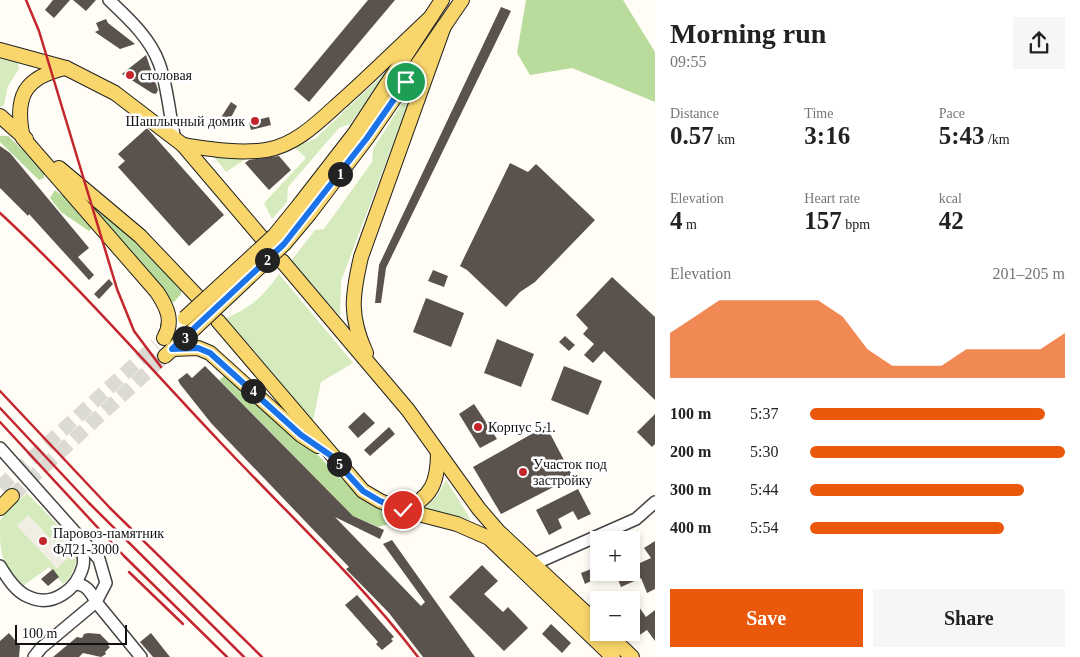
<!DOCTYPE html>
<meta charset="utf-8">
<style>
:root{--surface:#fff;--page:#f6f6f6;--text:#222;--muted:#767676;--accent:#ea580c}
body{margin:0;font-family:Georgia,serif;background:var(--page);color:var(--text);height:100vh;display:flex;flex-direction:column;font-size:19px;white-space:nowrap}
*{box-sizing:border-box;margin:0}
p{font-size:16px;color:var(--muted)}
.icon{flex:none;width:28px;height:28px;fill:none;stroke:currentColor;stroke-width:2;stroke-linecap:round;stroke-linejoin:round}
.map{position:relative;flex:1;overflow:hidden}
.drawer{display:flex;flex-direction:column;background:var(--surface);width:425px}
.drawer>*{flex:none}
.buttons{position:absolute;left:590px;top:531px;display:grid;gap:10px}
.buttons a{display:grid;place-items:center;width:50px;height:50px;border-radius:0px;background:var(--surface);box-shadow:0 2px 8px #0003;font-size:25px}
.scale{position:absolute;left:15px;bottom:12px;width:112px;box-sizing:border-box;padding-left:5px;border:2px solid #111;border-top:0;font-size:14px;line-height:18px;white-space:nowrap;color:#111;-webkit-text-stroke:4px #fff;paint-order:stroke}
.pin{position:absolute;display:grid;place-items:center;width:42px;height:42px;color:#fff;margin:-21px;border:2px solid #fff;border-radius:50%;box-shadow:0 1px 5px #0007}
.km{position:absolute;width:25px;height:25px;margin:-12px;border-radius:50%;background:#222;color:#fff;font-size:14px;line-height:25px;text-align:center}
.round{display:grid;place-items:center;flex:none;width:52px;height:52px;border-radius:0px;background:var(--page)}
.headline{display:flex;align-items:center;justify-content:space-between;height:85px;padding:0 15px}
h1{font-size:28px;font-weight:700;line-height:38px}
.figures{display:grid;grid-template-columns:repeat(3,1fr);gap:8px;height:85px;padding:5px 15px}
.figures div{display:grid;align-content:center}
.figures b{font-size:25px;font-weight:700}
.figures small{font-size:14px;font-weight:400}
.figures p{font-size:14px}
.chart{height:140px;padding:10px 15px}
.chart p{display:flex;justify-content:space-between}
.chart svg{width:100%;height:90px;margin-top:5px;fill:var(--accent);opacity:.7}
.cta{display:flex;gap:10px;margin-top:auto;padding:10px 15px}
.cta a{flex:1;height:58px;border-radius:0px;background:var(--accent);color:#fff;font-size:20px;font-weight:700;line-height:58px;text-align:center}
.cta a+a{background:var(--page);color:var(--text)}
ul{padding:0 15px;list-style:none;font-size:16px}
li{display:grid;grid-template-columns:80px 60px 1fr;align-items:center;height:38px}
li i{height:12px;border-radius:6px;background:var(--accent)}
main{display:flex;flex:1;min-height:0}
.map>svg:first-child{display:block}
.green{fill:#d5ebbd;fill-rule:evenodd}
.forest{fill:#b9dc9c}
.plaza{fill:#f1ede2}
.building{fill:#5a524d}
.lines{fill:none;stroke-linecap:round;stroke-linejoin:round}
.major-tunnel{stroke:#dbdad3;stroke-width:14;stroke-dasharray:14 7;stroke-linecap:butt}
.minor-casing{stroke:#444;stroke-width:14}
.major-casing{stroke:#222;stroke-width:16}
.minor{stroke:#fff;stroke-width:11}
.major{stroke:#f9d66b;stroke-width:14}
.rail{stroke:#c4262e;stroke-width:2.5}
.major-bridge-casing{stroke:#222;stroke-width:16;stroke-linecap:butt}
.major-bridge{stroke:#f9d66b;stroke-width:14}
.route-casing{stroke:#fff;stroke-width:10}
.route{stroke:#1a73e8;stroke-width:6}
.poi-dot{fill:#c4262e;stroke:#fff;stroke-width:2}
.labels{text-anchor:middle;stroke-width:5;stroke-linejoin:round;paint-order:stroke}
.poi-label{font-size:14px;fill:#111;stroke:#fff;text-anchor:start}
</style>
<main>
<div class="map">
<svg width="655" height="657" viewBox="0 0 655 657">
<rect width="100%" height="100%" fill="#fffdf5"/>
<!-- green -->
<g class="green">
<path d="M0 56 18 62 19 69 8 86 4 105 0 107Z"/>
<path d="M392 66 350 124 339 128 288 187 287 202 272 219 264 203 306 158 294 147 315 139Z"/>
<path d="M417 80 341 281 340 316 291 261 315 230 324 229 372 162 373 149Z"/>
<path d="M211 153 250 156 226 172Z"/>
<path d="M279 274 353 363 321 382 313 421 225 319C252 306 261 299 279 274Z"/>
<path d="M446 480 471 520 425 508 437 496Z"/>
<path d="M27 493C36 503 70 536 74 545 80 560 74 574 63 584L49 567 23 586C6 571 0 557 0 534 0 531 0 525 0 522 3 511 19 501 27 493ZM29 516 68 558 57 568 17 526Z"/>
</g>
<!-- forest -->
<g class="forest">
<path d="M526 0H623L655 52V102L572 68 530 75 517 53Z"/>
<path d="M0 136H8L44 170V178L39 180 0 142Z"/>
<path d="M55 190C70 201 83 212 92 228L89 231 61 212 50 198Z"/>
<path d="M99 209 135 239 181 288V294L174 302 169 301 98 214Z"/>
<path d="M222 372 313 450 360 498 384 510 404 517 407 521 406 525 392 523 378 527 353 516 219 380 224 376Z"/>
</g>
<!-- plaza -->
<path class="plaza" d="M28 515 68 558 57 568 17 526Z"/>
<!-- building -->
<g class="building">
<path d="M53 0H70L54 18 45 10Z"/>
<path d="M73 0H96L86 11Z"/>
<path d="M368 0H395L309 102 294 89Z"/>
<path d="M501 7 511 11 386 268 381 303H375L379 265Z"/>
<path d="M106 19 108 23 135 44 120 49 95 32 99 30 96 23Z"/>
<path d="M146 55 158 90 156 94 152 93 122 74Z"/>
<path d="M231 102 237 106 226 127 218 122Z"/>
<path d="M269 117 271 125 251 130 249 122Z"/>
<path d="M147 128 224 215 189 246 118 167 125 161 118 154Z"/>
<path d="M0 146 10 153 89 248 78 257 94 275 89 280 29 214 28 216 0 188Z"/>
<path d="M279 156 291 170 269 190 245 163 249 160Z"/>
<path d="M510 163 528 172 536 164 595 220 535 282 520 292 506 307 467 270 460 266Z"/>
<path d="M433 270 448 276 444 287 428 281Z"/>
<path d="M612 277 655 317V400L604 351 593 363 584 355 594 344 583 334 588 328 576 315Z"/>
<path d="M109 279 113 284 99 299 94 294Z"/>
<path d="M426 298 464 313 451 347 413 332Z"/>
<path d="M565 336 575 345 569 351 559 342Z"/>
<path d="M497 339 534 354 521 387 484 373Z"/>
<path d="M205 366 353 516 384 530 380 539 335 517 421 606 425 602 383 544 392 540 475 657H423L389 613 346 569 349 567 211 423 180 384 178 380 187 373 192 378Z"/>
<path d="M564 366 602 381 588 415 551 400Z"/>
<path d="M474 404 497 439 480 448 459 414Z"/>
<path d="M364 412 375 423 358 438 348 427Z"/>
<path d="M655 414V444L652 447 637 432Z"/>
<path d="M546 426 573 477 501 514 473 467Z"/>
<path d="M389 427 395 434 370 456 364 450Z"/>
<path d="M578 489 591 514 578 520 573 511 558 519 562 528 549 535 536 510Z"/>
<path d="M655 541V589L647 593 641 578 621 587 615 572H631V567L651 558 644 548Z"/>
<path d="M482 565 498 581 484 594 503 612 508 607 528 628 504 651 449 597Z"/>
<path d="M53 569 59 577 48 586 41 579Z"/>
<path d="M591 569 595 579 585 584 581 573Z"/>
<path d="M357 595 394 637 391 639 393 641 382 650 376 644 378 642 345 605Z"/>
<path d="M639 607 646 617 655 610V641L647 630 638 636 631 626V612Z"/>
<path d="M551 624 571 643 562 653 542 634Z"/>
<path d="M9 633 20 646 19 657H0V641Z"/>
<path d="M88 633 100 634 109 643 108 645 110 647 105 652 106 654 101 657 83 653 79 657H53L77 637 82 638 84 634Z"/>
<path d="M151 633 170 657H153L140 642Z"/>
</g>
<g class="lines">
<!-- major-tunnel -->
<g class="major-tunnel">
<path d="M0 487 156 345"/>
<path d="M12 496 165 356"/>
</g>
<!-- minor casing -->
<g class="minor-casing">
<g id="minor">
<path d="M109 0C128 18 150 38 159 63 168 87 169 114 175 139"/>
<path d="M0 448 99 559 106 583 96 602 41 648 34 657"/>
<path d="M534 564 636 519 655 502"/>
<path d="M0 566C7 578 16 592 29 597 53 608 77 589 83 566 85 557 82 548 80 539"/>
<path d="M75 584C86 584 91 592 96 602L141 657"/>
</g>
</g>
<!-- major casing -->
<g class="major-casing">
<g id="major">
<path d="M0 50 66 68 115 93 183 145 262 238"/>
<path d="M66 68C24 77 14 97 23 138L157 292C167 307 174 321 164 338"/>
<path d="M0 116 26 139"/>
<path d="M183 145C210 149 238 154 266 150 298 145 322 118 345 98 374 72 402 44 431 17"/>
<path d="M59 168 140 236 197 296"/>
<path d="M300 204 355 133 442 0"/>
<path d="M310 213 367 138 462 0"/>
<path d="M282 261 408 410 479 509 498 531 599 625"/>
<path d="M218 321 363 491 380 501 403 510 457 524 489 538 613 657"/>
<path d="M173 349 198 348 210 353 301 435 318 446"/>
<path d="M366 353C349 316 352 296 361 257L444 26"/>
<path d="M165 356 194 329"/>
<path d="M0 508 12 496"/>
<path d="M403 510C432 498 438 482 438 452"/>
<path d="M606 632 632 657"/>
</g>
</g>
<!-- minor -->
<use href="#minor" class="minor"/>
<!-- major -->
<use href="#major" class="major"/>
<!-- rail -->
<g class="rail">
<path d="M26 0 39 31 117 289 134 331 161 367"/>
<path d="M0 213C78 285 147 365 220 442 287 513 359 580 418 657"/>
<path d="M0 391 110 508 262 657"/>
<path d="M0 408 89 503 244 657"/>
<path d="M0 422 124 556 227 657"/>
<path d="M129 572 183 624"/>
</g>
<!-- major-bridge casing -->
<g class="major-bridge-casing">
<g id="major-bridge">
<path d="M185 318 274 236 300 204"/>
<path d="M194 329 284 244 310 213"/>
</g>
</g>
<!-- major-bridge -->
<use href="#major-bridge" class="major-bridge"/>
</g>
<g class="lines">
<!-- route casing -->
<g class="route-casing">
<path id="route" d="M403 510 380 501 363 491 330 455 301 435 210 353 198 348 172 349 284 244 367 138 406 82"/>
</g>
<!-- route -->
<use href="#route" class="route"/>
</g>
<!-- markers -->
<g class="poi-dot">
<circle cx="130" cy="75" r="5"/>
<circle cx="255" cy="121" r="5"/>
<circle cx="478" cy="427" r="5"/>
<circle cx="523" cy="472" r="5"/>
<circle cx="43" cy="541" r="5"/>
</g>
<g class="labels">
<!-- poi labels -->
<g class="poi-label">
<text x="140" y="80">столовая</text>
<text x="245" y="126" text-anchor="end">Шашлычный домик</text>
<text x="488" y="432">Корпус 5.1.</text>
<text x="533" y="469">Участок под<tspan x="533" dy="16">застройку</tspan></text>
<text x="53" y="538">Паровоз-памятник<tspan x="53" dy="16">ФД21-3000</tspan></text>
</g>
</g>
</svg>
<div class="buttons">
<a>+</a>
<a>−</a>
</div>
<div class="scale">100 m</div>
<div class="pin" style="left:406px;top:82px;background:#1e9e55"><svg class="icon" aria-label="arrive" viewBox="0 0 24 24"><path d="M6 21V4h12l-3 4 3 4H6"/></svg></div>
<div class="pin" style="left:403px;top:510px;background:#d93025"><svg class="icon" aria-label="check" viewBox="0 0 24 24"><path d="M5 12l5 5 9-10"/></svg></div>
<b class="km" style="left:340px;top:174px">1</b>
<b class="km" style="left:267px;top:260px">2</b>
<b class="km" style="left:185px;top:338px">3</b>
<b class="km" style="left:253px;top:391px">4</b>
<b class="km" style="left:339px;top:464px">5</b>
</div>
<section class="drawer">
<div class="headline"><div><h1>Morning run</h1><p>09:55</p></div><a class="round"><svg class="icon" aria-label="share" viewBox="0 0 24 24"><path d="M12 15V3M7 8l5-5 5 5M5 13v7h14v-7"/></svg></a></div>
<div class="figures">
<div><p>Distance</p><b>0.57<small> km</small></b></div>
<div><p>Time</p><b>3:16</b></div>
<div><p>Pace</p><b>5:43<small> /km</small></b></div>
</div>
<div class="figures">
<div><p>Elevation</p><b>4<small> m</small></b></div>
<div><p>Heart rate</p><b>157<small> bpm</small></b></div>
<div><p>kcal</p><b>42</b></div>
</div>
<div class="chart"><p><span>Elevation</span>201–205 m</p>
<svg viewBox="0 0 160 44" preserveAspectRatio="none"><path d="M0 44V22L10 14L20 6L30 6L40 6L50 6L60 6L70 14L80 30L90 38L100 38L110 38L120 30L130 30L140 30L150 30L160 22V44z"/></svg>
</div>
<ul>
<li><b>100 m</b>5:37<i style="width:92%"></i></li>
<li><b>200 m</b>5:30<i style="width:100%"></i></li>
<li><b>300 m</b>5:44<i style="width:84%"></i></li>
<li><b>400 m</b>5:54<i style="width:76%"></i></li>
</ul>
<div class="cta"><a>Save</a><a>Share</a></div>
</section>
</main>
